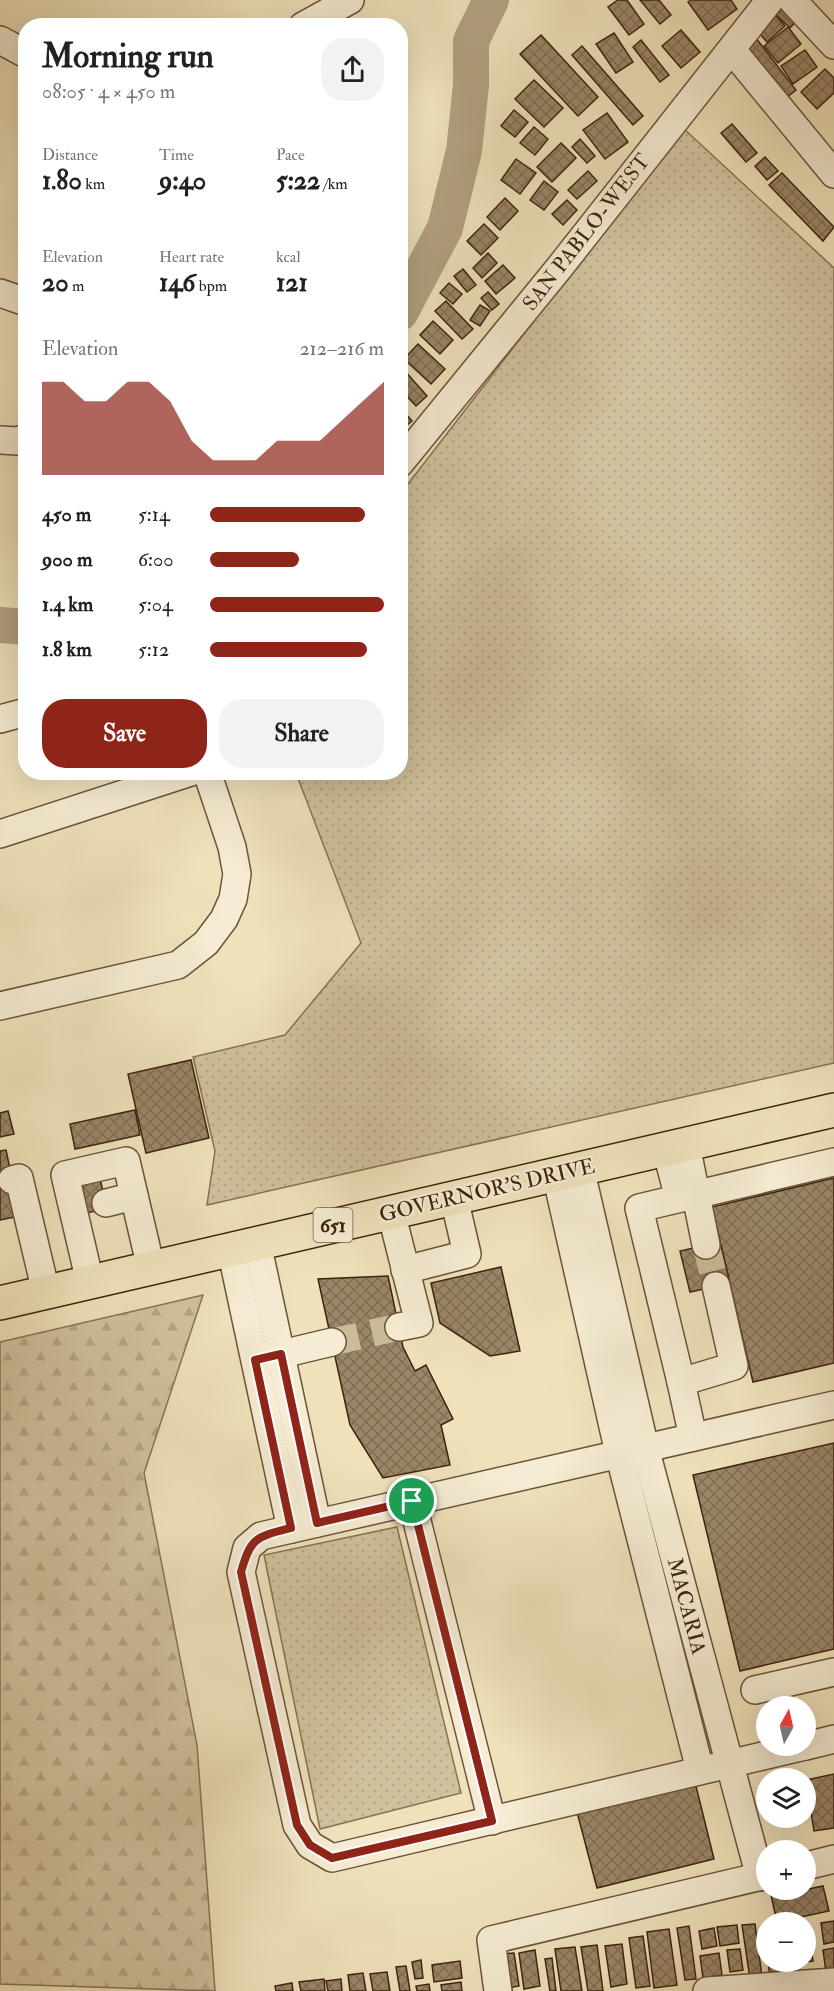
<!DOCTYPE html>
<meta charset="utf-8">
<style>
:root{--surface:#fff;--page:#f2f2f2;--text:#222;--muted:#767676;--accent:#8f2418}
body{margin:0;font-family:"IM FELL Double Pica",serif;background:var(--page);color:var(--text);height:100vh;display:flex;flex-direction:column;font-size:22px;white-space:nowrap}
*{box-sizing:border-box;margin:0}
p{font-size:20px;color:var(--muted)}
.icon{flex:none;width:33px;height:33px;fill:none;stroke:currentColor;stroke-width:2;stroke-linecap:round;stroke-linejoin:round}
.map{position:relative;flex:1;overflow:hidden}
.drawer{position:absolute;left:18px;top:18px;width:390px;height:762px;display:flex;flex-direction:column;background:var(--surface);border-radius:24px;box-shadow:0 6px 24px #0002}
.drawer>*{flex:none}
.needle{width:39px;rotate:8deg}
.buttons{position:absolute;left:756px;top:1696px;display:grid;gap:12px}
.buttons a{display:grid;place-items:center;width:60px;height:60px;border-radius:50%;background:var(--surface);box-shadow:0 6px 24px #0002;font-size:30px}
.pin{position:absolute;display:grid;place-items:center;width:51px;height:51px;color:#fff;margin:-26px;border:3px solid #fff;border-radius:50%;box-shadow:0 2px 6px #0007}
.round{display:grid;place-items:center;flex:none;width:63px;height:63px;border-radius:24px;background:var(--page)}
.head{display:flex;align-items:center;justify-content:space-between;height:102px;padding:0 24px}
h1{font-size:33px;font-weight:700;line-height:45px}
.figures{display:grid;grid-template-columns:repeat(3,1fr);gap:9px;height:102px;padding:6px 24px}
.figures div{display:grid;align-content:center}
.figures b{font-size:26px;font-weight:700}
.figures small{font-size:16px;font-weight:400}
.figures p{font-size:16px}
.chart{height:168px;padding:12px 24px}
.chart p{display:flex;justify-content:space-between}
.chart svg{width:100%;height:108px;margin-top:6px;fill:var(--accent);opacity:.7}
.action{display:flex;gap:12px;margin-top:auto;padding:12px 24px}
.action a{flex:1;height:69px;border-radius:24px;background:var(--accent);color:#fff;font-size:24px;font-weight:700;line-height:69px;text-align:center}
.action a+a{background:var(--page);color:var(--text)}
ul{padding:0 24px;list-style:none;font-size:20px}
li{display:grid;grid-template-columns:96px 72px 1fr;align-items:center;height:45px}
li i{height:15px;border-radius:8px;background:var(--accent)}
.map>svg:first-child{display:block}
.grass{fill:url(#grass-dots);stroke:#877256;stroke-width:1.5}
.forest{fill:url(#forest-firs);stroke:#877256;stroke-width:1.5}
.lines{fill:none;stroke-linecap:round;stroke-linejoin:round}
.river{stroke:#b2a181;stroke-width:36}
.building{fill:url(#building-cross-hatch);stroke:#3d230f;stroke-width:1.5}
.minor-tunnel{stroke:#cbbc99;stroke-width:27;stroke-dasharray:27 14;stroke-linecap:butt}
.minor-casing{stroke:#6a533a;stroke-width:30}
.highway-casing{stroke:#3d230f;stroke-width:36}
.minor{stroke:#f5ecd3;stroke-width:27}
.highway{stroke:#efe2bb;stroke-width:33}
.route-casing{stroke:#fff;stroke-width:12}
.route{stroke:#8f2418;stroke-width:8}
.labels{text-anchor:middle;stroke-width:5;stroke-linejoin:round;paint-order:stroke}
.shield{fill:#f5ecd3;stroke:#745f4a;stroke-width:1.5}
.shield-label{font-size:20px;font-weight:bold;fill:#3d230f}
.street-label{font-size:21px;fill:#3d230f;stroke:#f5ecd3}
</style>
<div class="map">
<svg width="834" height="1991" viewBox="0 0 834 1991">
<defs>
<pattern id="grass-dots" width="8" height="8" patternUnits="userSpaceOnUse" patternTransform="scale(1.5)"><rect width="8" height="8" fill="#d1c29e"/><path d="M2 2h.1M6 6h.1" fill="none" stroke="#b4a687" stroke-width="1.8" stroke-linecap="round"/></pattern>
<pattern id="forest-firs" width="22" height="20" patternUnits="userSpaceOnUse" patternTransform="scale(1.5)"><rect width="22" height="20" fill="#d1c29e"/><path d="M5 1l3.5 6h-7zM16 11l3.5 6h-7z" fill="#b4a687"/></pattern>
<pattern id="building-cross-hatch" width="8" height="8" patternUnits="userSpaceOnUse" patternTransform="scale(1.5)"><rect width="8" height="8" fill="#9a8668"/><path d="M0 0l8 8M0 8l8-8" fill="none" stroke="#7f6d54"/></pattern>
</defs>
<rect width="100%" height="100%" fill="#efe2bb"/>
<filter id="stains"><feTurbulence type="fractalNoise" baseFrequency=".00333" numOctaves="4"/><feColorMatrix values="0 0 0 0 .2 0 0 0 0 .09 0 0 0 0 .02 0 0 0 .5 -.17"/></filter>
<radialGradient id="worn" r=".72"><stop offset=".6" stop-color="#630" stop-opacity="0"/><stop offset="1" stop-color="#630" stop-opacity=".3"/></radialGradient>
<!-- grass -->
<g class="grass">
<path d="M683 128 834 268V1063L207 1205 215 1151 193 1057 285 1035 361 943 296 773 400 772 401 493Z"/>
<path d="M397 1527 461 1793 320 1829 264 1555Z"/>
</g>
<!-- forest -->
<path class="forest" d="M203 1295 144 1473 197 1745 215 1991 0 1984V1342Z"/>
<g class="lines">
<!-- river -->
<g class="river">
<path d="M400 313 445 228 464 151 471 85V41L491 0"/>
<path d="M0 625 26 627"/>
</g>
</g>
<!-- building -->
<g class="building">
<path d="M618 0H627L644 24 629 35 608 7Z"/>
<path d="M640 0H659L671 15 660 24Z"/>
<path d="M691 0H731L737 9 708 30 688 2Z"/>
<path d="M780 0 803 14 790 28 771 10Z"/>
<path d="M771 10 785 26 767 42 753 26Z"/>
<path d="M788 27 801 44 778 63 764 46Z"/>
<path d="M681 30 700 52 681 68 662 46Z"/>
<path d="M614 33 633 62 616 73 596 44Z"/>
<path d="M752 33 796 90 782 101 738 44Z"/>
<path d="M541 35 598 97 578 116 520 54Z"/>
<path d="M641 40 669 75 660 82 633 47Z"/>
<path d="M582 46 643 116 633 125 572 55Z"/>
<path d="M805 50 817 67 793 84 781 66Z"/>
<path d="M825 69 834 78V93L817 109 801 92Z"/>
<path d="M534 80 563 108 544 127 515 99Z"/>
<path d="M514 110 528 122 515 137 501 126Z"/>
<path d="M607 113 628 142 605 159 583 130Z"/>
<path d="M732 124 757 153 746 162 721 133Z"/>
<path d="M534 127 548 139 535 155 520 143Z"/>
<path d="M580 139 595 156 587 163 572 147Z"/>
<path d="M561 143 576 158 552 182 537 167Z"/>
<path d="M765 157 778 171 767 180 755 166Z"/>
<path d="M516 159 536 173 520 194 501 180Z"/>
<path d="M588 171 597 181 577 199 568 190Z"/>
<path d="M782 173 834 227 823 241 769 185Z"/>
<path d="M544 181 558 192 544 210 530 200Z"/>
<path d="M505 198 518 211 500 230 487 217Z"/>
<path d="M567 200 577 210 563 225 552 214Z"/>
<path d="M484 224 498 238 481 255 467 241Z"/>
<path d="M488 253 497 263 482 278 473 268Z"/>
<path d="M503 265 515 278 496 294 485 281Z"/>
<path d="M463 269 476 285 467 292 454 276Z"/>
<path d="M449 283 462 294 453 304 440 293Z"/>
<path d="M488 292 499 304 492 310 481 298Z"/>
<path d="M446 301 473 329 462 339 435 311Z"/>
<path d="M480 305 490 311 480 326 470 320Z"/>
<path d="M433 321 453 340 440 354 420 335Z"/>
<path d="M418 344 445 369 431 384 404 359Z"/>
<path d="M404 370 427 396 416 406 400 389V373Z"/>
<path d="M400 407 412 421 400 431Z"/>
<path d="M191 1060 209 1138 146 1153 128 1074Z"/>
<path d="M135 1110 140 1135 75 1149 70 1124Z"/>
<path d="M8 1111 14 1134 0 1137V1113Z"/>
<path d="M6 1150 20 1216 0 1220V1151Z"/>
<path d="M98 1170 107 1209 86 1213 77 1174Z"/>
<path d="M834 1178V1363L753 1382 712 1207Z"/>
<path d="M720 1242 730 1283 690 1292 680 1251Z"/>
<path d="M501 1267 520 1351 490 1356 440 1323 431 1283Z"/>
<path d="M388 1276 403 1347 415 1371 426 1365 453 1419 441 1425 450 1465 383 1478 350 1425 318 1279Z"/>
<path d="M834 1443V1649L740 1671 693 1475Z"/>
<path d="M834 1774V1828L814 1831 806 1780Z"/>
<path d="M695 1782 714 1859 597 1888 577 1812Z"/>
<path d="M823 1886 829 1911 777 1922 771 1895 781 1893 780 1890 799 1891Z"/>
<path d="M834 1921V1942L824 1944 821 1923Z"/>
<path d="M805 1923H808L813 1961 806 1962Z"/>
<path d="M755 1924 762 1977 750 1979 742 1925Z"/>
<path d="M737 1925 739 1943 720 1946 717 1927Z"/>
<path d="M689 1926 696 1979 685 1980 677 1928Z"/>
<path d="M714 1928 717 1946 702 1949 699 1931Z"/>
<path d="M669 1929 677 1985 654 1988 647 1932Z"/>
<path d="M643 1936 650 1986 636 1988 629 1938Z"/>
<path d="M622 1944 627 1984 611 1987 605 1946Z"/>
<path d="M597 1945 603 1991H588L581 1947Z"/>
<path d="M575 1947 582 1991H561L555 1949Z"/>
<path d="M834 1948V1971L826 1972 823 1950Z"/>
<path d="M740 1949 743 1970 730 1972 727 1950Z"/>
<path d="M535 1950 540 1986 524 1989 519 1953Z"/>
<path d="M514 1953 519 1986 508 1988 503 1954Z"/>
<path d="M719 1953 722 1975 703 1978 700 1956Z"/>
<path d="M552 1958 556 1991H550L545 1959Z"/>
<path d="M421 1960 423 1978 415 1979 412 1962Z"/>
<path d="M460 1961 462 1978 434 1982 432 1965Z"/>
<path d="M768 1962H794L796 1974 770 1977Z"/>
<path d="M406 1966 410 1991H400L396 1967Z"/>
<path d="M387 1972 390 1991H373L370 1974Z"/>
<path d="M363 1973 366 1991H350L348 1975Z"/>
<path d="M324 1979 325 1991H301L299 1982Z"/>
<path d="M341 1979 342 1991H328L326 1981Z"/>
<path d="M461 1982 462 1991H442L441 1985Z"/>
<path d="M292 1983 293 1991H276L275 1986Z"/>
<path d="M429 1984 430 1991H417L416 1986Z"/>
</g>
<g class="lines">
<!-- minor-tunnel -->
<g class="minor-tunnel">
<path d="M706 1245 716 1286"/>
<path d="M332 1342 399 1327"/>
</g>
<!-- minor casing -->
<g class="minor-casing">
<g id="minor">
<path d="M792 0 834 45"/>
<path d="M303 26 350 0"/>
<path d="M0 40 26 54"/>
<path d="M732 50 834 174"/>
<path d="M0 293 26 302"/>
<path d="M0 440 17 441 26 438"/>
<path d="M400 463 559 268 770 0"/>
<path d="M0 719 26 712"/>
<path d="M0 834 191 772"/>
<path d="M0 1006 178 965 206 943 224 919 233 899 237 874 232 847 207 772"/>
<path d="M686 1145 706 1245"/>
<path d="M666 1149 679 1198"/>
<path d="M580 1168 645 1448 760 1877"/>
<path d="M556 1174 619 1453 700 1770"/>
<path d="M12 1180 19 1178 46 1292"/>
<path d="M106 1203 134 1196"/>
<path d="M391 1212 419 1323 399 1327"/>
<path d="M257 1243 317 1523"/>
<path d="M231 1249 291 1529"/>
<path d="M405 1270 467 1254 454 1198"/>
<path d="M90 1282 65 1175 126 1161 151 1268"/>
<path d="M716 1286 734 1366 681 1382 639 1208 834 1162"/>
<path d="M265 1358 332 1342"/>
<path d="M681 1382 693 1437"/>
<path d="M412 1501 492 1821"/>
<path d="M755 1690 834 1672"/>
<path d="M805 1746 332 1858 310 1845 297 1825 241 1572 247 1548 261 1536 834 1405"/>
<path d="M806 1746 834 1739"/>
<path d="M806 1866 834 1859"/>
<path d="M498 1991 491 1940 766 1875"/>
<path d="M707 1991 834 1982"/>
</g>
</g>
<!-- highway casing -->
<g class="highway-casing">
<path id="highway" d="M0 1303 834 1110"/>
</g>
<!-- minor -->
<use href="#minor" class="minor"/>
<!-- highway -->
<use href="#highway" class="highway"/>
</g>
<g class="lines">
<!-- route casing -->
<g class="route-casing">
<path id="route" d="M281 1354 317 1523 412 1501 492 1821 332 1858 310 1845 297 1825 241 1572C251 1537 256 1537 291 1528L255 1360Z"/>
</g>
<!-- route -->
<use href="#route" class="route"/>
</g>
<g class="labels">
<!-- shield labels -->
<rect class="shield" x="313.5" y="1208" width="39" height="34" rx="4.5"/>
<g class="shield-label">
<text x="333" y="1232">651</text>
</g>
<!-- street labels -->
<g class="street-label">
<text transform="translate(586 232) rotate(-52)" y="7">SAN PABLO-WEST</text>
<text transform="translate(487 1190) rotate(-13)" y="7">GOVERNOR'S DRIVE</text>
<text transform="translate(687 1606) rotate(75)" y="7">MACARIA</text>
</g>
</g>
<rect width="100%" height="100%" filter="url(#stains)"/>
<rect width="100%" height="100%" fill="url(#worn)"/>
</svg>
<div class="buttons">
<a><svg class="needle" viewBox="-14 -14 28 28"><path d="M0-13l5 13h-10z" fill="#e53935"/><path d="M0 13l5-13h-10z" fill="#767676"/></svg></a>
<a><svg class="icon" aria-label="layers" viewBox="0 0 24 24"><path d="M12 4l9 5-9 5-9-5zM3 14l9 5 9-5"/></svg></a>
<a>+</a>
<a>−</a>
</div>
<div class="pin" style="left:412px;top:1501px;background:#1e9e55"><svg class="icon" aria-label="arrive" viewBox="0 0 24 24"><path d="M6 21V4h12l-3 4 3 4H6"/></svg></div>
<section class="drawer">
<div class="head"><div><h1>Morning run</h1><p>08:05 · 4 × 450 m</p></div><a class="round"><svg class="icon" aria-label="share" viewBox="0 0 24 24"><path d="M12 15V3M7 8l5-5 5 5M5 13v7h14v-7"/></svg></a></div>
<div class="figures">
<div><p>Distance</p><b>1.80<small> km</small></b></div>
<div><p>Time</p><b>9:40</b></div>
<div><p>Pace</p><b>5:22<small> /km</small></b></div>
</div>
<div class="figures">
<div><p>Elevation</p><b>20<small> m</small></b></div>
<div><p>Heart rate</p><b>146<small> bpm</small></b></div>
<div><p>kcal</p><b>121</b></div>
</div>
<div class="chart"><p><span>Elevation</span>212–216 m</p>
<svg viewBox="0 0 160 44" preserveAspectRatio="none"><path d="M0 44V6L10 6L20 14L30 14L40 6L50 6L60 14L70 30L80 38L90 38L100 38L110 30L120 30L130 30L140 22L150 14L160 6V44z"/></svg>
</div>
<ul>
<li><b>450 m</b>5:14<i style="width:89%"></i></li>
<li><b>900 m</b>6:00<i style="width:51%"></i></li>
<li><b>1.4 km</b>5:04<i style="width:100%"></i></li>
<li><b>1.8 km</b>5:12<i style="width:90%"></i></li>
</ul>
<div class="action"><a>Save</a><a>Share</a></div>
</section>
</div>
